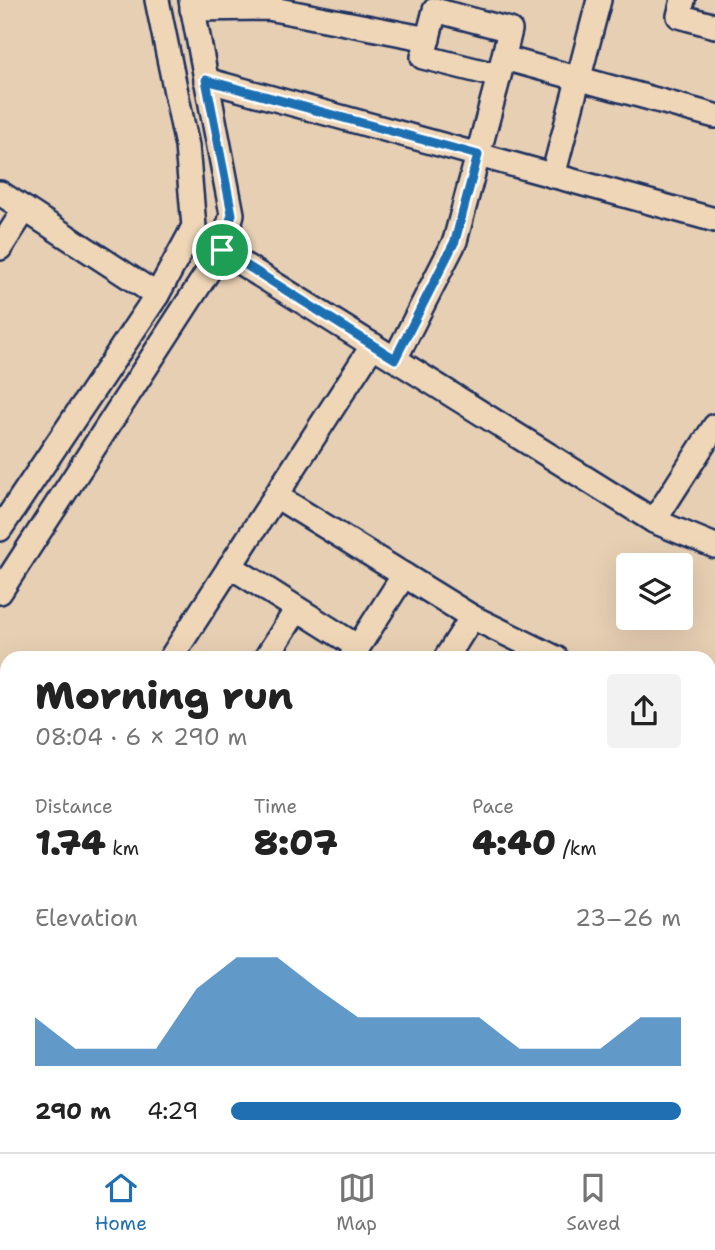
<!DOCTYPE html>
<meta charset="utf-8">
<style>
:root{--surface:#fff;--page:#f2f2f2;--text:#222;--muted:#767676;--line:#e0e0e0;--accent:#1f6fb2}
body{margin:0;font-family:"Shantell Sans",sans-serif;background:var(--page);color:var(--text);height:100vh;display:flex;flex-direction:column;font-size:26px;white-space:nowrap}
*{box-sizing:border-box;margin:0}
p{font-size:23px;color:var(--muted)}
.icon{flex:none;width:38px;height:38px;fill:none;stroke:currentColor;stroke-width:2;stroke-linecap:round;stroke-linejoin:round}
.map{position:relative;flex:1;overflow:hidden}
.drawer{position:absolute;left:0px;top:651px;width:716px;height:502px;display:flex;flex-direction:column;background:var(--surface);border-radius:21px 21px 0 0;box-shadow:0 7px 28px #0002}
.drawer>*{flex:none}
.buttons{position:absolute;left:616px;top:553px;display:grid;gap:14px}
.buttons a{display:grid;place-items:center;width:77px;height:77px;border-radius:7px;background:var(--surface);box-shadow:0 7px 28px #0002;font-size:35px}
.pin{position:absolute;display:grid;place-items:center;width:60px;height:60px;color:#fff;margin:-30px;border:4px solid #fff;border-radius:50%;box-shadow:0 2px 7px #0007}
.round{display:grid;place-items:center;flex:none;width:74px;height:74px;border-radius:7px;background:var(--page)}
.head{display:flex;align-items:center;justify-content:space-between;height:119px;padding:0 35px}
h1{font-size:38px;font-weight:800;line-height:52px}
.stats{display:grid;grid-template-columns:repeat(3,1fr);gap:10px;height:119px;padding:7px 35px}
.stats div{display:grid;align-content:center}
.stats b{font-size:35px;font-weight:800}
.stats small{font-size:19px;font-weight:400}
.stats p{font-size:19px}
.chart{height:196px;padding:14px 35px}
.chart p{display:flex;justify-content:space-between}
.chart svg{width:100%;height:126px;margin-top:7px;fill:var(--accent);opacity:.7}
ul{padding:0 35px;list-style:none;font-size:23px}
li{display:grid;grid-template-columns:112px 84px 1fr;align-items:center;height:52px}
li i{height:18px;border-radius:9px;background:var(--accent)}
.tab-bar{display:flex;justify-content:space-around;align-items:center;height:98px;border-top:2px solid var(--line);background:var(--surface);font-size:19px;color:var(--muted)}
.tab-bar a{display:grid;justify-items:center;gap:4px}
.tab-bar .on{color:var(--accent)}
.map>svg:first-child{display:block}
.lines{fill:none;stroke-linecap:round;stroke-linejoin:round}
.minor-casing{stroke:#1b2f5e;stroke-width:28}
.minor{stroke:#efd6b7;stroke-width:23}
.route-casing{stroke:#fff;stroke-width:14}
.route{stroke:#1f6fb2;stroke-width:9}
</style>
<div class="map">
<svg width="715" height="1152" viewBox="0 0 715 1152">
<rect width="100%" height="100%" fill="#e7cfb3"/>
<filter id="ink" filterUnits="userSpaceOnUse"><feTurbulence type="fractalNoise" baseFrequency=".0143" numOctaves="2"/><feDisplacementMap in="SourceGraphic" scale="14" xChannelSelector="R" yChannelSelector="G"/><feConvolveMatrix kernelMatrix="1 2 1 2 8 2 1 2 1" color-interpolation-filters="sRGB"/></filter>
<g filter="url(#ink)">
<g class="lines">
<!-- minor casing -->
<g class="minor-casing">
<g id="minor">
<path d="M683 0 679 16 715 26"/>
<path d="M192 9 268 8 428 39"/>
<path d="M504 58 715 116"/>
<path d="M206 80 715 220"/>
<path d="M553 176 599 0"/>
<path d="M0 193 157 295"/>
<path d="M191 232 654 521 715 546"/>
<path d="M0 248 25 209"/>
<path d="M395 359 455 241 499 76 423 57 435 10 510 30 499 76"/>
<path d="M276 496 472 617 556 658"/>
<path d="M654 521 715 426"/>
<path d="M0 529 157 295 194 227 187 146 157 0"/>
<path d="M230 566 358 647"/>
<path d="M0 592 222 250 232 214 191 0"/>
<path d="M171 658 373 345"/>
<path d="M266 658 297 609"/>
<path d="M351 658 404 575"/>
<path d="M446 658 472 617"/>
<path d="M709 714 715 704"/>
<path d="M0 922 7 911"/>
<path d="M0 972 7 977"/>
<path d="M709 1012 715 1002"/>
<path d="M0 1082 7 1071"/>
<path d="M10 1146 19 1152"/>
<path d="M334 1146 345 1152"/>
<path d="M693 1146 702 1152"/>
<path d="M131 1152 134 1146"/>
<path d="M431 1152 435 1146"/>
<path d="M619 1152 623 1146"/>
</g>
</g>
<!-- minor -->
<use href="#minor" class="minor"/>
</g>
</g>
<g class="lines" filter="url(#ink)">
<!-- route casing -->
<g class="route-casing">
<path id="route" d="M206 80 478 155 455 241 395 359 222 250 232 214Z"/>
</g>
<!-- route -->
<use href="#route" class="route"/>
</g>
</svg>
<div class="buttons">
<a><svg class="icon" aria-label="layers" viewBox="0 0 24 24"><path d="M12 4l9 5-9 5-9-5zM3 14l9 5 9-5"/></svg></a>
</div>
<div class="pin" style="left:222px;top:250px;background:#1e9e55"><svg class="icon" aria-label="arrive" viewBox="0 0 24 24"><path d="M6 21V4h12l-3 4 3 4H6"/></svg></div>
<section class="drawer">
<div class="head"><div><h1>Morning run</h1><p>08:04 · 6 × 290 m</p></div><a class="round"><svg class="icon" aria-label="share" viewBox="0 0 24 24"><path d="M12 15V3M7 8l5-5 5 5M5 13v7h14v-7"/></svg></a></div>
<div class="stats">
<div><p>Distance</p><b>1.74<small> km</small></b></div>
<div><p>Time</p><b>8:07</b></div>
<div><p>Pace</p><b>4:40<small> /km</small></b></div>
</div>
<div class="chart"><p><span>Elevation</span>23–26 m</p>
<svg viewBox="0 0 160 44" preserveAspectRatio="none"><path d="M0 44V27L10 38L20 38L30 38L40 17L50 6L60 6L70 17L80 27L90 27L100 27L110 27L120 38L130 38L140 38L150 27L160 27V44z"/></svg>
</div>
<ul>
<li><b>290 m</b>4:29<i style="width:100%"></i></li>
</ul>
</section>
</div>
<nav class="tab-bar">
<a class="on"><svg class="icon" aria-label="home" viewBox="0 0 24 24"><path d="M3 11l9-7 9 7M6 9v11h12V9"/></svg>Home</a>
<a><svg class="icon" aria-label="map" viewBox="0 0 24 24"><path d="M3 6l6-2 6 2 6-2v14l-6 2-6-2-6 2zM9 4v14M15 6v14"/></svg>Map</a>
<a><svg class="icon" aria-label="saved" viewBox="0 0 24 24"><path d="M7 4h10v16l-5-4-5 4z"/></svg>Saved</a>
</nav>
